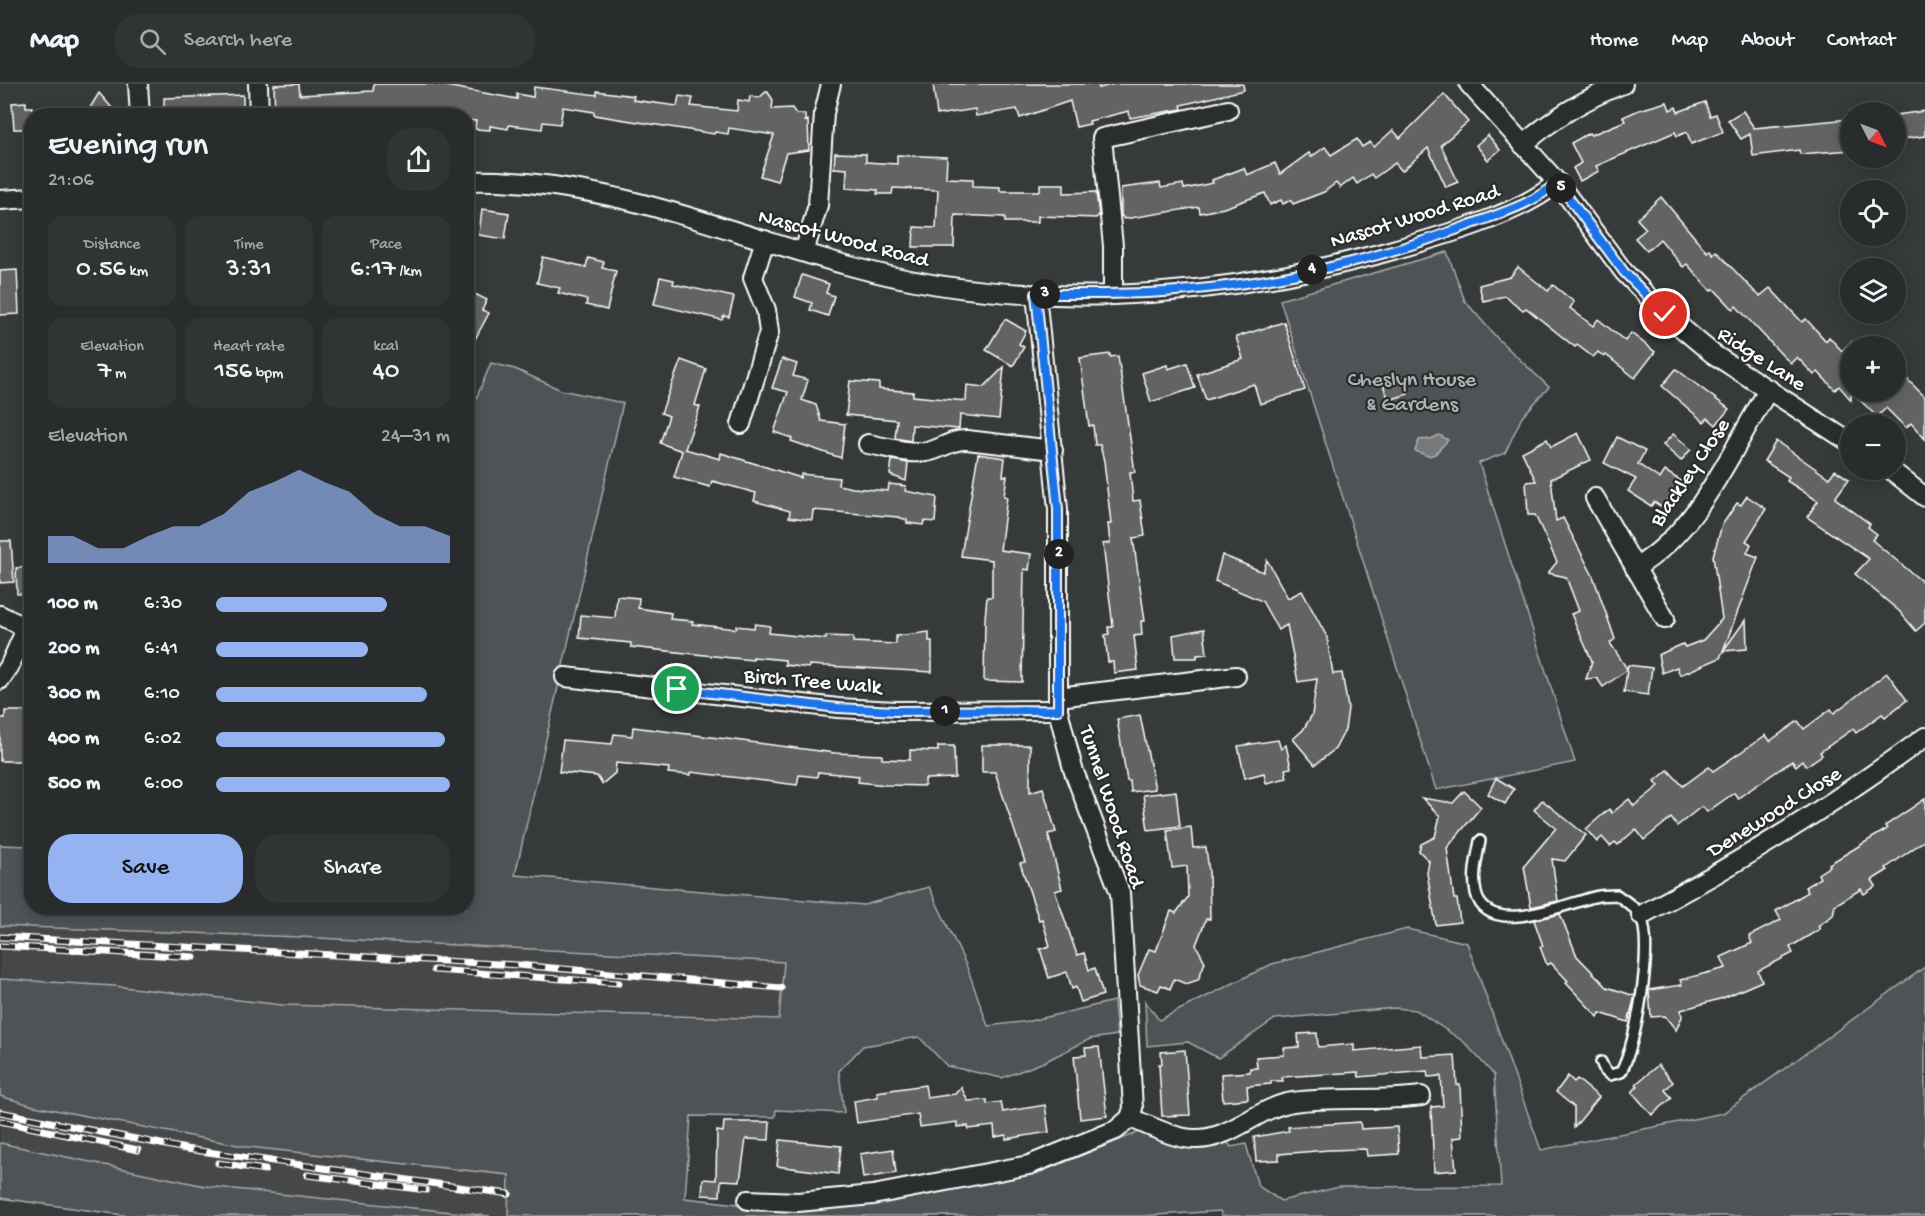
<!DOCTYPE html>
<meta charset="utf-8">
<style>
:root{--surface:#292c2c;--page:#313434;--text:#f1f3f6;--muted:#a5a7a9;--line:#454848;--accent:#95b2f1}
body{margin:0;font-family:"Gochi Hand",sans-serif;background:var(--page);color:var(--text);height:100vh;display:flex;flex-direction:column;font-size:22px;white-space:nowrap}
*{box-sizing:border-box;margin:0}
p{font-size:20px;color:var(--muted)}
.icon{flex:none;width:33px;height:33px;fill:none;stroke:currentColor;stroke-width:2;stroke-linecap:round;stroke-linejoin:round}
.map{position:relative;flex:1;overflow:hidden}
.sheet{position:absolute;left:24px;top:24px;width:450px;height:807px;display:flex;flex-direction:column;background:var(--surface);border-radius:24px;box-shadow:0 3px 15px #0003,0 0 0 2px var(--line)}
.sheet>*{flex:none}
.needle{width:39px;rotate:132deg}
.buttons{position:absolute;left:1840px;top:18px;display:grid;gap:12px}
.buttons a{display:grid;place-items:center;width:66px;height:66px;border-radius:50%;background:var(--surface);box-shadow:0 3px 15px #0003,0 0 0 2px var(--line);font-size:30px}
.pin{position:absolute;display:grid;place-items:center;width:51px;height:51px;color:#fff;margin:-26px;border:3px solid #fff;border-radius:50%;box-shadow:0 2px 6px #0007}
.km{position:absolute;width:30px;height:30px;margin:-15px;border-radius:50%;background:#222;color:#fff;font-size:16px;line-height:30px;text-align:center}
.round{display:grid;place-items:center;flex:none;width:63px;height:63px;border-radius:24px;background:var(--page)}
.summary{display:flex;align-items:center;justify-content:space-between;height:102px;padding:0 24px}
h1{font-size:33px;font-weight:600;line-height:45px}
.stats{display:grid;grid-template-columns:repeat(3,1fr);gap:9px;height:102px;padding:6px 24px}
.stats div{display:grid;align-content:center;border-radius:15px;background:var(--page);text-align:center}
.stats b{font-size:26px;font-weight:600}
.stats small{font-size:16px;font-weight:400}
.stats p{font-size:16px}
.chart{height:168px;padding:12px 24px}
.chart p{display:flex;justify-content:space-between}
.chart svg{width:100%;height:108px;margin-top:6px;fill:var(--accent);opacity:.7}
.button{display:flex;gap:12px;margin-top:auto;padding:12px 24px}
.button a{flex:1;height:69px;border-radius:24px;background:var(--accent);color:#111;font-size:24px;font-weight:600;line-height:69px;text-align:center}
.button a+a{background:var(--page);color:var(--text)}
ul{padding:0 24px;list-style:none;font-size:20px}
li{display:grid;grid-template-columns:96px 72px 1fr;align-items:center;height:45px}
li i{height:15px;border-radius:8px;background:var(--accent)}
header{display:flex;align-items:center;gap:36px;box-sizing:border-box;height:84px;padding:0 30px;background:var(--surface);border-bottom:2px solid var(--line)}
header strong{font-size:28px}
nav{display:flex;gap:33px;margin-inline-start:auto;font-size:21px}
.search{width:420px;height:54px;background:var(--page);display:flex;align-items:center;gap:15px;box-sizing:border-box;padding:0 21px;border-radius:24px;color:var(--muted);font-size:22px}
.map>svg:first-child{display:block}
.built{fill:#444748}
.green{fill:#505354;stroke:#a8a9aa;stroke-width:1.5}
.water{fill:#767879;stroke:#adaeaf;stroke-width:1.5}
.building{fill:#636465;stroke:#fff;stroke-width:1.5}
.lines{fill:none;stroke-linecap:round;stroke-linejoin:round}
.service-casing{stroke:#fff;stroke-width:14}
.minor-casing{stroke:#fff;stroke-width:22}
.service{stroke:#2a2d2e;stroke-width:9}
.minor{stroke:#2a2d2e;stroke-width:18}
.rail-casing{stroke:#fff;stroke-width:7}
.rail{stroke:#2a2d2e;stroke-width:4.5;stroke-dasharray:14;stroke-linecap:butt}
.route-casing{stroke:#fff;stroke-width:12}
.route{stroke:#1a73e8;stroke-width:8}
.labels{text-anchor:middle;stroke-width:4.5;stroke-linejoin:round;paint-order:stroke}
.street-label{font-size:22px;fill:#fff;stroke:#2a2d2e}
.park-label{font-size:22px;fill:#b0b2b2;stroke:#2a2d2e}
</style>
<header>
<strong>Map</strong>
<div class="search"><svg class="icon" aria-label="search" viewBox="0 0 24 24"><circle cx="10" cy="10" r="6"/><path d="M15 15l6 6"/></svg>Search here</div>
<nav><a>Home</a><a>Map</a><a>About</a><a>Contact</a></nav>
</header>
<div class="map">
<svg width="1925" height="1132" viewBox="0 0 1925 1132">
<rect width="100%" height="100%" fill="#373a3b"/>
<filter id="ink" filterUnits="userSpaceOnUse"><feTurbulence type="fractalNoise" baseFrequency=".0167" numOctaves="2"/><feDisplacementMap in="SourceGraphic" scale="12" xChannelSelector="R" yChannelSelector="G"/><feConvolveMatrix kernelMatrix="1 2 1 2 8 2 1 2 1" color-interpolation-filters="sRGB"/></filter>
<g filter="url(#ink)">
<!-- built -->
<path class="built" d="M0 761 31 762 32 824 865 821 858 931 627 985 631 1132H130L0 1113Z"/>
<!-- green -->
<g class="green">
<path d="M1447 168 1465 217 1497 254 1549 303 1522 333 1505 369 1479 379 1575 678 1436 706 1280 216Z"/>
<path d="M491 279 515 285 561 306 623 319 515 791 864 821 929 803 967 883 988 942 1030 937 1114 917 1117 951 1090 955 1044 978 1002 994 947 982 919 953 863 962 839 987 844 1029 776 1026 775 1033 691 1032 685 1114 790 1126 924 1110 1038 1089 1139 1048 1214 1061 1227 1057 1231 1063 1246 1060 1258 1102 1281 1117 1339 1103 1501 1102 1494 991 1464 958 1416 926 1395 924 1275 935 1218 974 1188 958 1147 962 1145 917 1159 936 1272 880 1407 845 1467 859 1541 1066 1723 1029 1925 883V1132H1222L1220 1127 1141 1132H508L509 1091 248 1063 34 1022 0 1012V895L114 902 282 921 779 935 784 878 299 853 0 842V761L31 762 32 824H466V339Z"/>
<path d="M0 1059 205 1102 490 1132H130L0 1114Z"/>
</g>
<!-- water -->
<path class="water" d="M1439 351 1448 356 1435 370 1428 372 1415 367 1419 356 1431 355Z"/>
<!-- building -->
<g class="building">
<path d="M299 0 300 11 373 7 374 0H435L517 15V10L533 13 534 3 597 11V7L634 12 633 16 677 22 679 12 693 14 691 22 737 27 738 16 749 18 750 12 759 14 767 7 773 16 772 25 792 24 796 30H805V37L808 36 809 66 786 69 777 97 760 92 774 51 729 44 728 50 715 48 714 50 594 31V28L563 23 560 40 543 38 542 45 509 41 508 45 490 42V46L475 45 476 37 466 36V32H416L363 24V32H275L274 1Z"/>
<path d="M933 0H1098L1099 4 1115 0H1243L1244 6 1181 21 1182 25 1130 34 1129 27 1089 37 1090 40 1076 43 1070 17 1020 34 1017 25 976 32 975 25 937 31Z"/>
<path d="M99 9 119 32H85Z"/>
<path d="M1444 10 1468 38 1441 61 1458 98 1446 103 1428 64 1402 87 1395 79 1374 94 1371 90 1357 100 1353 94 1340 104 1336 99 1324 108 1293 120 1291 116 1283 120 1281 116 1270 121 1265 109 1224 124 1200 129 1199 123 1124 135 1121 131V104L1160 99 1161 104 1183 100 1184 105 1213 99 1212 96 1244 84 1247 91 1275 79 1280 90 1309 69 1311 73 1325 63 1331 71 1357 55 1362 63 1370 58 1374 63 1393 46 1400 54Z"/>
<path d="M243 11V32H164V14Z"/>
<path d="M26 18V23H32V45H14L12 19Z"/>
<path d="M1667 18 1670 26 1676 23 1678 28 1705 18 1710 32 1716 30 1723 48 1691 60 1687 48 1677 52 1675 48 1596 82 1599 87 1580 97 1573 84 1581 79 1571 59 1589 49 1591 51 1625 37 1623 33 1639 26Z"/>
<path d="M1743 27 1754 44 1849 35 1851 66 1800 70 1799 66 1753 72 1750 50 1741 55 1728 36Z"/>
<path d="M1925 27V52L1903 55V51L1896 52V31Z"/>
<path d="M1488 51 1500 66 1488 76 1476 61Z"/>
<path d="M835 69 866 70V78L897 80V71L947 73 946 94 973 95V102L1000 103V107H1040V100H1064V109L1096 108 1099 131 1096 134 1038 132V138H1005V133L955 131 954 163H913L914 143 936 144 938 106 893 104 892 110H877L878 106 846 104 847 85 834 84Z"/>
<path d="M1661 113 1707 168 1710 166 1713 170 1716 167 1755 208 1760 212 1770 204 1802 238 1806 235 1826 257 1829 253 1842 267 1851 258V316L1839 302 1835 306 1818 288 1814 291 1797 273 1791 279 1783 272 1736 222 1733 225 1714 205 1711 207 1687 180 1683 183 1660 155 1647 167 1635 154 1646 145 1637 135Z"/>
<path d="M482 125 509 129 505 155 479 151Z"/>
<path d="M543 173 586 183 588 174 604 178 602 184 616 187 607 226 586 221 587 216 558 209 560 204 537 199Z"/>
<path d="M1518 183 1548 207 1553 201 1574 218 1570 224 1593 242 1598 235 1625 257 1631 249 1655 268 1635 294 1606 271 1604 273 1598 268 1593 273 1577 261 1575 263 1526 224 1523 226 1505 212 1483 217 1479 201 1510 193Z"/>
<path d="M17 186 19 230 0 231V187Z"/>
<path d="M802 191 829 200 826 209 834 212 828 232 810 226 812 219 795 213Z"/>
<path d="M660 193 674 196 673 200 734 213 729 233 724 232 722 236 654 220Z"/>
<path d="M471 208 487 216 482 226 489 229 466 272V216Z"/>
<path d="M1005 235 1026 247 1019 260 1024 263 1013 282 986 266Z"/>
<path d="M1284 238 1305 306 1260 320 1254 300 1206 316 1197 290 1243 275 1236 253Z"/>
<path d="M1110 270V273L1118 272 1135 388H1130L1133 417 1140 416 1145 452 1133 454 1145 537H1141L1142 551 1134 552 1138 586 1114 589 1113 578H1108L1105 551 1109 550 1108 543H1113L1103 460 1110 459 1108 440H1111L1104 377 1100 361H1095L1093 341 1089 342 1080 274Z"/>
<path d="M782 275 797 280 793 292 808 296 802 316 816 321 821 337 845 340 841 374 791 357 792 354 774 348 788 308 772 304Z"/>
<path d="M681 276 706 285 695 321 700 323 685 365 720 375 721 369 801 394V390L839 394 838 401 853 404 888 407 889 400 906 402 905 407 937 413 935 438 924 437 923 441 907 439V436L898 433 813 426 812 436 789 433 790 427 754 417 756 409 712 397 710 403 674 393 682 367 660 359 669 332 661 329Z"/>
<path d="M1187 279 1195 304 1151 318 1142 289 1167 281 1168 285Z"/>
<path d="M1004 283 999 335 960 331 959 345 912 341 911 357 895 354 897 336 846 331 850 297 879 299V305L913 308V312L966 317 967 301 984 303Z"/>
<path d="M1896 284 1925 313V355L1911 339 1906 344 1886 324 1877 333 1852 308H1896Z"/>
<path d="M1676 285 1729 325 1716 341 1708 334 1704 338 1662 302Z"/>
<path d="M1402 294 1408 310 1389 316 1383 301Z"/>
<path d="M1578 349 1591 376 1551 395 1556 437 1563 434 1593 492 1615 555 1610 559 1627 585 1628 581 1652 584 1648 611 1624 608 1627 586 1603 603 1597 594 1586 595 1592 577 1571 530 1579 527 1566 493 1548 489 1557 478 1535 431H1528L1526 398 1536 397 1522 368 1547 355 1551 363Z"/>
<path d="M1673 350 1691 365 1681 377 1663 361Z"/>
<path d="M1617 353 1645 367 1638 380 1660 395 1665 387 1681 397 1663 424 1654 418 1651 422 1628 407 1636 395 1604 379Z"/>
<path d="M1776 357 1829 394 1835 386 1849 395 1835 414 1870 440 1868 443 1877 450 1872 456 1925 500V539L1916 547 1899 527 1855 490 1869 475 1807 433 1818 417 1787 397 1789 393 1764 377Z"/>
<path d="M978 370 1005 374 1003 392H1007L1004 412 1007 413 1000 466 1031 470 1029 486 1024 485 1022 598 984 597 985 534 987 513H992V476L961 472Z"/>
<path d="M892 376 908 379 906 397 890 391Z"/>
<path d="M1747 412 1766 425 1746 457 1751 460 1747 469 1758 473 1723 567 1746 535 1747 565 1723 567 1720 574 1680 591 1677 583 1662 589 1658 571 1683 560 1685 563 1703 556 1722 535 1713 472 1722 441 1737 419 1741 421Z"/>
<path d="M0 457H11L14 498 0 499Z"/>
<path d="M1222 471 1263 488 1267 476 1288 514 1302 507 1327 553 1333 590 1342 589 1348 624 1345 646 1335 665 1315 681 1293 655 1303 646 1312 631 1317 595 1298 598 1287 541 1278 546 1262 517 1215 497Z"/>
<path d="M32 483V509L17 510 16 484Z"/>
<path d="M617 512 639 514 638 524 671 529 670 535 693 537 692 540 736 545V542L754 544 755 540 770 542 769 549 826 555V552L853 553V558L896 560V552L929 548V557H932V588L809 581V584L785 581V576L753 573V576L732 574 631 563V559L579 554 581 531 615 534Z"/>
<path d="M1204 545 1207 570 1197 571V574H1175L1173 551Z"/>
<path d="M1887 589 1907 616 1885 633 1882 630 1856 649 1853 645 1820 668 1822 671 1806 682 1802 677 1796 682 1792 677 1738 714 1734 709 1707 728 1702 722 1677 742 1671 734 1644 756 1636 745 1618 761 1615 758 1610 762 1602 753 1597 758 1586 745 1609 725 1612 729 1629 715 1634 722 1659 702 1655 697 1668 686 1683 702 1709 683 1713 687 1766 651 1770 657 1798 637 1804 645 1831 625 1834 629Z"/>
<path d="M5 627H32V677H0V634H5Z"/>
<path d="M1140 631 1155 705 1131 708 1130 697H1127L1117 635Z"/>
<path d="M633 643 835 669 882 671V675L910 676V666L938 667V662H954L955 694 925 695V702L886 701 858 698 859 692 818 688 817 693 799 691 797 701 691 688V691L668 689 669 684 616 679 615 689 602 700 597 692 559 688 563 656 612 660 614 650 632 652Z"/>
<path d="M1278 656 1281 665 1286 661 1291 684 1285 685 1287 694 1266 699 1264 689 1245 694 1238 662Z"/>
<path d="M982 661H1030V708L1043 704 1056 748 1048 750 1062 805 1055 807 1077 871 1084 869 1089 886 1095 884 1103 911 1081 918 1076 903 1072 905 1067 888 1049 894 1040 865 1050 862 1042 835 1039 836 1020 779 1025 778 995 688H982Z"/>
<path d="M1496 694 1514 705 1505 720 1488 710Z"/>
<path d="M1176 707 1180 742 1148 746 1143 711Z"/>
<path d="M1464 707 1481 723 1447 764 1454 815H1457L1460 838 1436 841 1427 789 1429 777 1419 767 1421 760 1435 753 1440 732 1422 714 1453 719Z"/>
<path d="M1925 715V756L1886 784 1888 786 1872 796 1876 802 1864 810 1861 805 1835 821 1833 831 1818 842 1820 845 1790 863 1793 869 1758 887 1762 897 1723 914 1681 926 1682 933 1676 946 1665 932 1651 933 1649 906 1682 901 1680 896 1726 884 1721 873 1752 859 1749 852 1781 836 1776 827 1808 808 1805 803 1820 794 1818 790 1830 782 1829 780 1887 745 1885 742Z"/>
<path d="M1542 716 1586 751 1565 777 1552 775 1558 817 1531 823 1524 782 1556 744 1534 726Z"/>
<path d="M1191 743 1193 764 1206 763 1209 788 1210 835H1206L1196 861 1205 878 1198 896 1186 900 1174 895 1170 905 1161 901 1158 907 1140 901 1138 891 1149 865 1156 867 1171 827 1176 829 1188 813 1187 782 1172 784 1167 746Z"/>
<path d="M1560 830 1577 872 1607 903 1635 912 1628 938 1600 929 1598 933 1566 899 1568 897 1551 879 1547 881 1540 863 1543 862 1534 836Z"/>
<path d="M1317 949 1318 963 1354 960V967L1421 961 1422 973 1455 971 1457 1001H1460L1462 1053 1453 1054 1456 1086 1434 1088 1431 1023 1443 1022 1441 992 1428 993 1427 987 1359 993 1358 988 1282 993 1283 997H1271V1000L1247 1002 1248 1015 1223 1017 1221 990 1250 988V984H1257L1256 973 1284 971V964L1299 963 1298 950Z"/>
<path d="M1099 963 1107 1032 1080 1035 1074 972 1086 971 1085 964Z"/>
<path d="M1185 966 1190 1031 1162 1032 1159 980H1162L1161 968Z"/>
<path d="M1658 981 1673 998 1665 1006 1672 1014 1652 1031 1632 1008 1638 1002 1636 1000Z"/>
<path d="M1568 992 1574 998 1577 995 1599 1013 1574 1044V1023L1556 1008Z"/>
<path d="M925 1001 927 1014 955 1010 961 1003 968 1017 987 1016V1020L1001 1018 1003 1028 1045 1021 1049 1048 1006 1055V1051L995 1053 994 1042 968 1045V1042L957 1043V1038L920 1043 918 1030 857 1039 854 1017 878 1013 877 1008Z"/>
<path d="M724 1038H770L769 1056 746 1055 740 1097 721 1096 720 1112 702 1111 703 1095 716 1096 717 1047 723 1048Z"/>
<path d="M1360 1038 1361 1045 1397 1043 1399 1070 1367 1072 1366 1065 1329 1066 1279 1070V1076L1256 1077 1254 1053 1289 1047 1288 1043Z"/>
<path d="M780 1056 841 1062 838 1090 777 1082Z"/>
<path d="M893 1065 896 1089 863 1094 860 1070Z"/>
</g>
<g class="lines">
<!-- service casing -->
<g class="service-casing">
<path id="service" d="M1480 757C1477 773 1472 792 1476 809 1487 855 1565 820 1594 813 1601 811 1609 811 1617 811 1625 817 1637 824 1641 833 1654 861 1636 961 1621 988L1610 991 1605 987 1601 978"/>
</g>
<!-- minor casing -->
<g class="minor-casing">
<g id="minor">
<path d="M138 0 140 32"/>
<path d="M258 0 259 32"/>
<path d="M1469 0 1557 98 1624 188 1665 230 1713 270 1851 359"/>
<path d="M1523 61C1553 34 1586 14 1623 0"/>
<path d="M466 97C603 93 721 147 850 182 1020 229 1206 216 1375 171 1424 157 1521 132 1557 98"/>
<path d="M0 116 32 114"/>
<path d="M804 168 818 121 824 29 831 0"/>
<path d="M1036 210 1058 425V626L1073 685 1120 809 1133 1024 1130 1034"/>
<path d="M1113 211V162L1102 54 1228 26"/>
<path d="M741 340 769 248 766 226 753 194 765 156"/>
<path d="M868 360C886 363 908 370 926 368 941 366 951 355 967 356L1053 366"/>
<path d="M1891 386 1925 413"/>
<path d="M1595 414 1665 535"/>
<path d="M1635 484C1699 447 1731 366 1769 305"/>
<path d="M0 531 32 547"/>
<path d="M565 593 838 624 896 627 1058 626"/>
<path d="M0 596 9 583 26 545"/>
<path d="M1058 613 1236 592"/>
<path d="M1641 831C1740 779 1835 719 1925 653"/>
<path d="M748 1116 798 1118 873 1111 1029 1081 1116 1046 1130 1034C1149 1041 1174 1055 1195 1055 1231 1056 1258 1023 1293 1018 1335 1012 1378 1018 1421 1012"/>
</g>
</g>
<!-- service -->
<use href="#service" class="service"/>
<!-- minor -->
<use href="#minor" class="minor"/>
<!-- rail casing -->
<g class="rail-casing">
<g id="rail">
<path d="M0 853 518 881 781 904"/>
<path d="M0 862 194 873"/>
<path d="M434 886 619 899"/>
<path d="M0 1028 186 1065 509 1110"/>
<path d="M0 1037 138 1066"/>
<path d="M218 1079 265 1086"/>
<path d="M307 1091 426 1106"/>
</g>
</g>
<!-- rail -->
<use href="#rail" class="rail"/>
</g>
</g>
<g class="lines" filter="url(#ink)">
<!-- route casing -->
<g class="route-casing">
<path id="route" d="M677 605 838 624 896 627 1058 626V425L1036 210C1079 210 1122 211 1164 208 1268 201 1374 177 1472 140 1501 129 1534 120 1557 98L1624 188 1665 230"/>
</g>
<!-- route -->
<use href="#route" class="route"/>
</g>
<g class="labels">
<!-- street labels -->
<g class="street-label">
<text transform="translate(1414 130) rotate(-17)" y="8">Nascot Wood Road</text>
<text transform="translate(844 152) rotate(15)" y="8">Nascot Wood Road</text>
<text transform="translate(1763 273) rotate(33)" y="8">Ridge Lane</text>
<text transform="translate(1688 387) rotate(-56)" y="8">Blackley Close</text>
<text transform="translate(813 595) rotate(5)" y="8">Birch Tree Walk</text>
<text transform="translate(1114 722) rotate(72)" y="8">Tunnel Wood Road</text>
<text transform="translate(1773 726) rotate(-32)" y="8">Denewood Close</text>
</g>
<!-- park labels -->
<g class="park-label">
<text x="1412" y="301">Cheslyn House<tspan x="1412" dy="25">&amp; Gardens</tspan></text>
</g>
</g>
</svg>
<div class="buttons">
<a><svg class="needle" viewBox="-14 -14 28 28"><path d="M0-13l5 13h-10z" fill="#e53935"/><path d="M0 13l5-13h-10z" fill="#a5a7a9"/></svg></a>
<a><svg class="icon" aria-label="locate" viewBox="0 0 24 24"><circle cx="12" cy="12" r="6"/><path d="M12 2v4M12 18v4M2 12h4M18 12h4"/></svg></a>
<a><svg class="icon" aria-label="layers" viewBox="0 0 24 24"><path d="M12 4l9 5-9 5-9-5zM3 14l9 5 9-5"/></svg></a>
<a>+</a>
<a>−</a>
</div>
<div class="pin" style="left:677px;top:605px;background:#1e9e55"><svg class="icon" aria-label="arrive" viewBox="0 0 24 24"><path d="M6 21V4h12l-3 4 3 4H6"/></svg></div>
<div class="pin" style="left:1665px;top:230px;background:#d93025"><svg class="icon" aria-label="check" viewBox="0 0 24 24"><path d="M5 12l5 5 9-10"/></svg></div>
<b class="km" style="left:945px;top:627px">1</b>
<b class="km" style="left:1059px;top:470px">2</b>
<b class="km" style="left:1045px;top:210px">3</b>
<b class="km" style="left:1312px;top:186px">4</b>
<b class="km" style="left:1561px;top:104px">5</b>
<section class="sheet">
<div class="summary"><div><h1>Evening run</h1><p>21:06</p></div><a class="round"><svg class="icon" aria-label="share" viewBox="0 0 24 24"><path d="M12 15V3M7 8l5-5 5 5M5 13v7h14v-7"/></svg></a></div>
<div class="stats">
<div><p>Distance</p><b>0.56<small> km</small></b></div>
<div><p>Time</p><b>3:31</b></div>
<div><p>Pace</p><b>6:17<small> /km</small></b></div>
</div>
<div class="stats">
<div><p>Elevation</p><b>7<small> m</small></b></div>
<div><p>Heart rate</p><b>156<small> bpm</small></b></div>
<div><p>kcal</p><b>40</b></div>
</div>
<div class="chart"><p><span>Elevation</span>24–31 m</p>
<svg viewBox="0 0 160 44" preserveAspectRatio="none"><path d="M0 44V33L10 33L20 38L30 38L40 33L50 29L60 29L70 24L80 15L90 11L100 6L110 11L120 15L130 24L140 29L150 29L160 33V44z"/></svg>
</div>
<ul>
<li><b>100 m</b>6:30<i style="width:73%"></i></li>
<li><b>200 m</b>6:41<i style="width:65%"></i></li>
<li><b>300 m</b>6:10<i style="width:90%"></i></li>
<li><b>400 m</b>6:02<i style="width:98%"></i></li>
<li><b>500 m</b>6:00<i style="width:100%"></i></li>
</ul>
<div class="button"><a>Save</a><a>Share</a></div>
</section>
</div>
